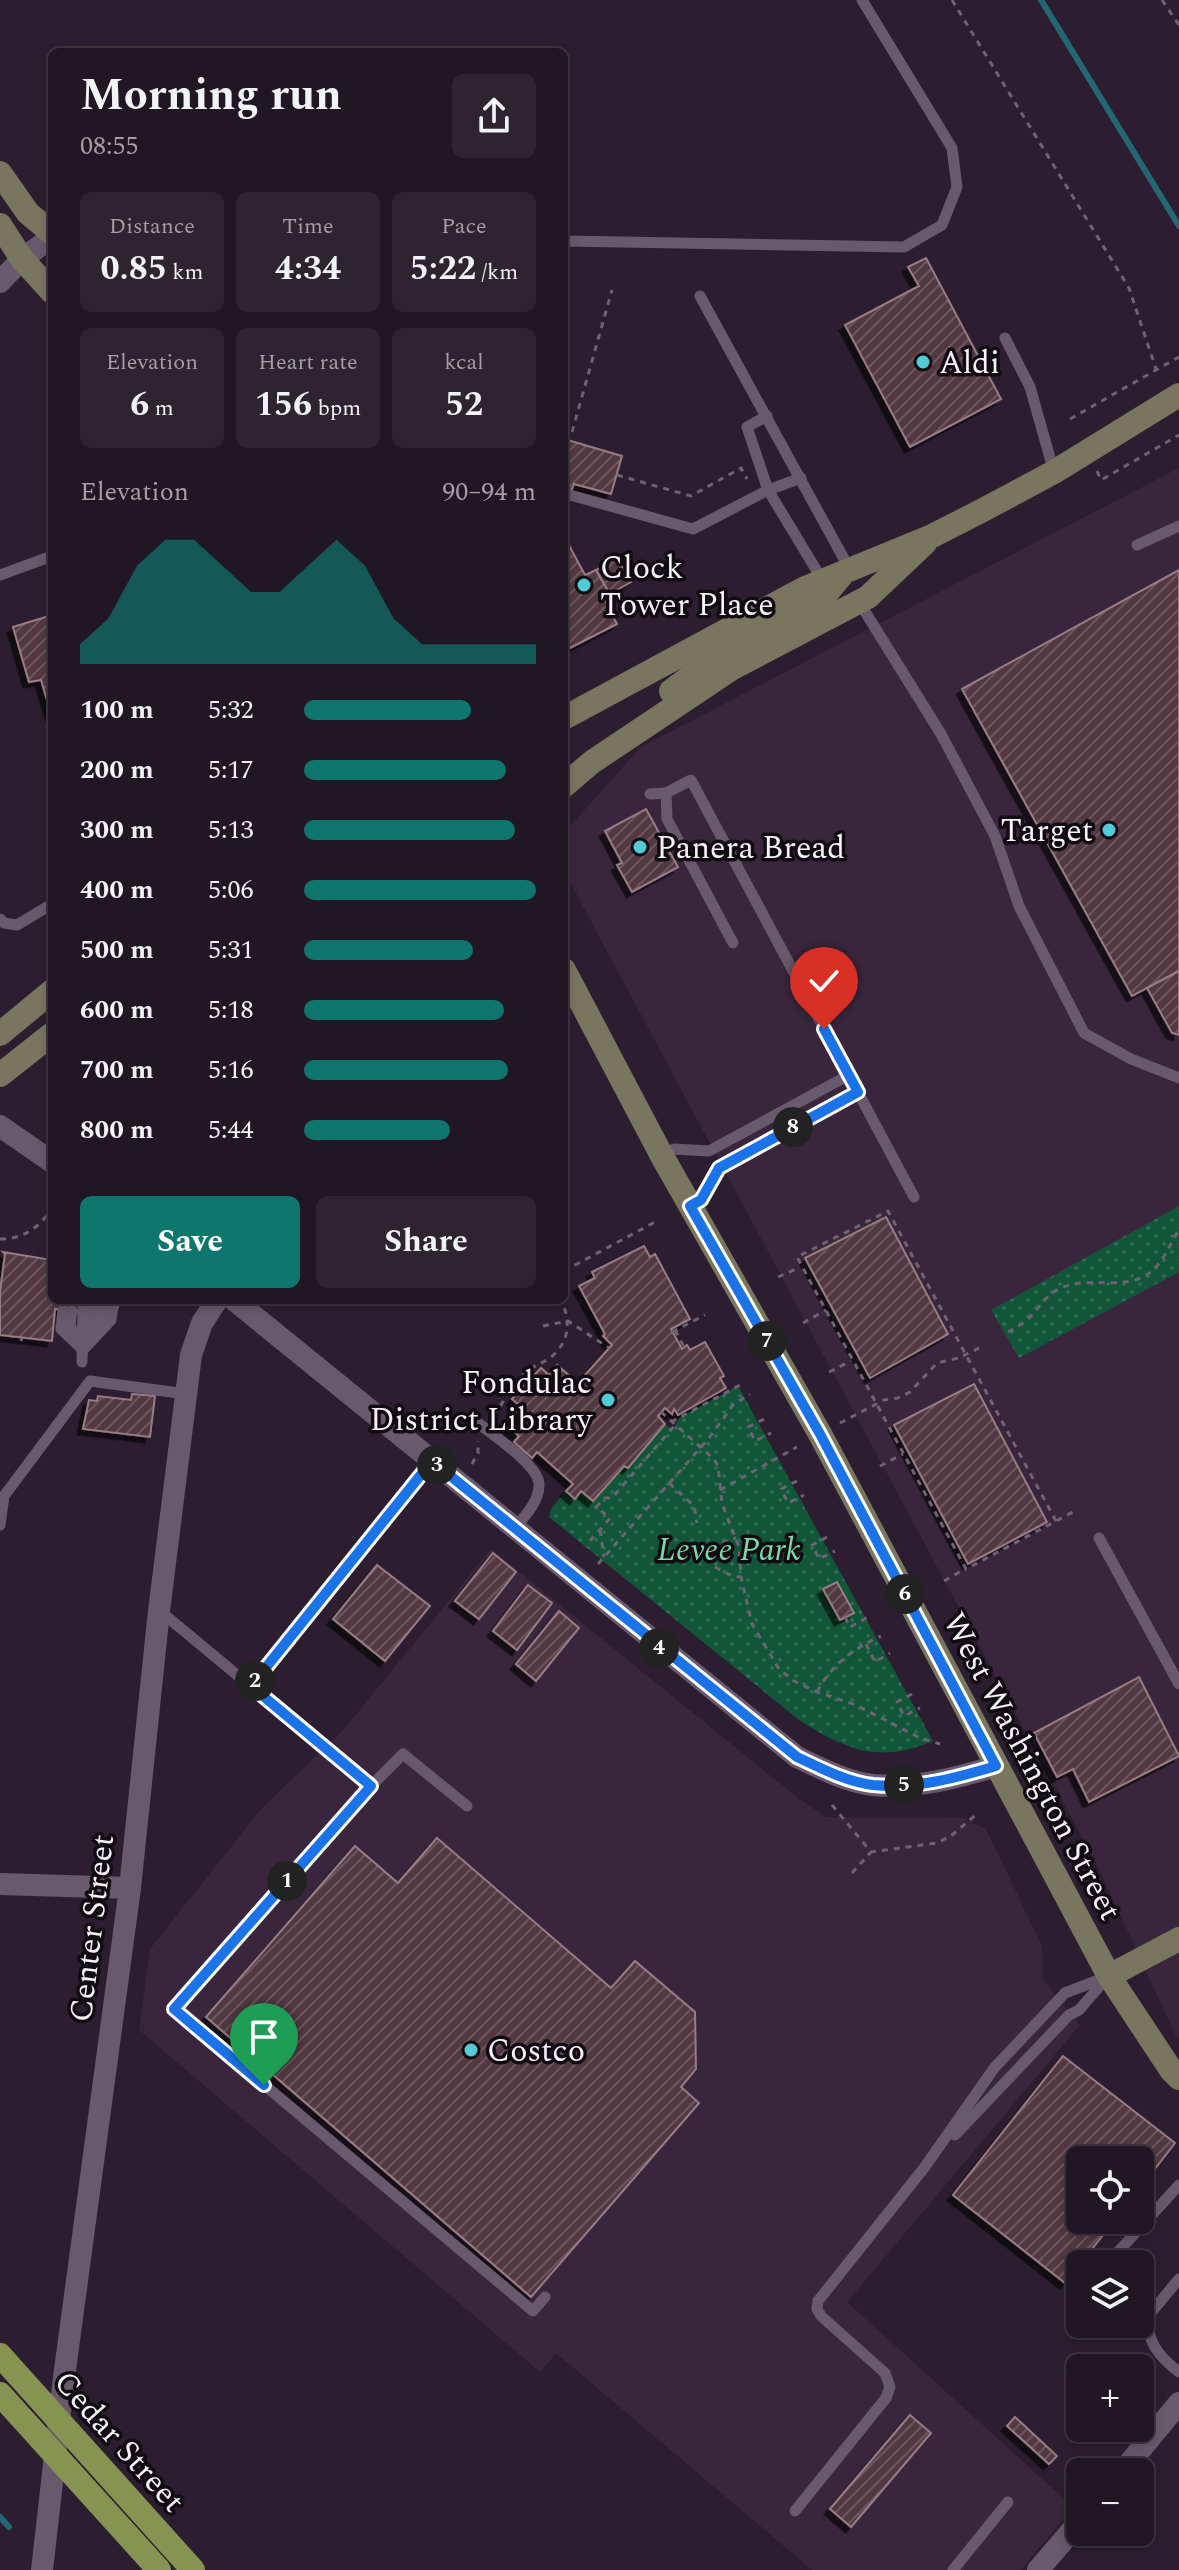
<!DOCTYPE html>
<meta charset="utf-8">
<style>
:root{--surface:#211624;--page:#2d2331;--text:#f1f3f6;--muted:#a29fa6;--line:#3e3541;--accent:#0f766e}
body{margin:0;font-family:Spectral,serif;background:var(--page);color:var(--text);height:100vh;display:flex;flex-direction:column;font-size:30px;white-space:nowrap}
*{box-sizing:border-box;margin:0}
p{font-size:26px;color:var(--muted)}
.icon{flex:none;width:44px;height:44px;fill:none;stroke:currentColor;stroke-width:2;stroke-linecap:round;stroke-linejoin:round}
.map{position:relative;flex:1;overflow:hidden}
.side{position:absolute;left:48px;top:48px;width:520px;height:1256px;display:flex;flex-direction:column;background:var(--surface);border-radius:12px;box-shadow:0 4px 12px #0003,0 0 0 2px var(--line)}
.side>*{flex:none}
.buttons{position:absolute;left:1066px;top:2146px;display:grid;gap:16px}
.buttons a{display:grid;place-items:center;width:88px;height:88px;border-radius:12px;background:var(--surface);box-shadow:0 4px 12px #0003,0 0 0 2px var(--line);font-size:40px}
.pin{position:absolute;display:grid;place-items:center;width:68px;height:68px;color:#fff;margin:-82px -34px;border-radius:50% 50% 50% 0;rotate:-45deg;box-shadow:0 0 8px #0007}
.pin .icon{rotate:45deg}
.km{position:absolute;width:40px;height:40px;margin:-20px;border-radius:50%;background:#222;color:#fff;font-size:22px;line-height:40px;text-align:center}
.round{display:grid;place-items:center;flex:none;width:84px;height:84px;border-radius:12px;background:var(--page)}
.head{display:flex;align-items:center;justify-content:space-between;height:136px;padding:0 32px}
h1{font-size:44px;font-weight:700;line-height:60px}
.figures{display:grid;grid-template-columns:repeat(3,1fr);gap:12px;height:136px;padding:8px 32px}
.figures div{display:grid;align-content:center;border-radius:12px;background:var(--page);text-align:center}
.figures b{font-size:34px;font-weight:700}
.figures small{font-size:22px;font-weight:400}
.figures p{font-size:22px}
.chart{height:224px;padding:16px 32px}
.chart p{display:flex;justify-content:space-between}
.chart svg{width:100%;height:144px;margin-top:8px;fill:var(--accent);opacity:.7}
.cta{display:flex;gap:16px;margin-top:auto;padding:16px 32px}
.cta a{flex:1;height:92px;border-radius:12px;background:var(--accent);color:#fff;font-size:32px;font-weight:700;line-height:92px;text-align:center}
.cta a+a{background:var(--page);color:var(--text)}
ul{padding:0 32px;list-style:none;font-size:26px}
li{display:grid;grid-template-columns:128px 96px 1fr;align-items:center;height:60px}
li i{height:20px;border-radius:10px;background:var(--accent)}
.map>svg:first-child{display:block}
.built{fill:#39263d}
.grass{fill:url(#grass-dots)}
.lines{fill:none;stroke-linecap:round;stroke-linejoin:round}
.stream{stroke:#246774;stroke-width:6}
.building{fill:url(#building-hatch);stroke:#987c85;stroke-width:2;filter:url(#shadow)}
.path{stroke:#6f6373;stroke-width:3;stroke-dasharray:6 6;stroke-linecap:butt}
.lane{stroke:#69596d;stroke-width:11}
.street{stroke:#69596d;stroke-width:22}
.secondary{stroke:#78765f;stroke-width:24}
.primary{stroke:#879451;stroke-width:24}
.route-casing{stroke:#fff;stroke-width:16}
.route{stroke:#1a73e8;stroke-width:10}
.poi-dot{fill:#52cbd7;stroke:#110b12;stroke-width:3}
.labels{text-anchor:middle;stroke-width:7;stroke-linejoin:round;paint-order:stroke}
.poi-label{font-size:32px;fill:#f9f0fc;stroke:#110b12;text-anchor:start}
.park-label{font-size:32px;font-style:italic;fill:#78d8a7;stroke:#110b12}
.street-label{font-size:32px;fill:#f9f0fc;stroke:#110b12}
</style>
<div class="map">
<svg width="1179" height="2570" viewBox="0 0 1179 2570">
<defs>
<pattern id="grass-dots" width="8" height="8" patternUnits="userSpaceOnUse" patternTransform="scale(2)"><rect width="8" height="8" fill="#125639"/><path d="M2 2h.1M6 6h.1" fill="none" stroke="#356f57" stroke-width="1.8" stroke-linecap="round"/></pattern>
<pattern id="building-hatch" width="6" height="6" patternUnits="userSpaceOnUse" patternTransform="scale(2)"><rect width="6" height="6" fill="#523942"/><path d="M-1 1l2-2M0 6l6-6M5 7l2-2" fill="none" stroke="#6c565e"/></pattern>
<filter id="shadow"><feDropShadow dx="-5.5" dy="5.5" stdDeviation="0" flood-color="#0009"/></filter>
</defs>
<rect width="100%" height="100%" fill="#2c1e30"/>
<!-- built -->
<g class="built">
<path d="M1179 468V2038L1175 2034 1099 1869 564 871V833L641 747Z"/>
<path d="M491 1549 799 1799 826 1817 962 1818 986 1829 1042 1946 1043 1980 1080 2025 847 2302 1073 2507 1021 2570H812L556 2353 540 2372 139 2030 150 1949 262 1808 345 1728Z"/>
</g>
<!-- grass -->
<g class="grass">
<path d="M1179 1206V1272L1019 1358 991 1310Z"/>
<path d="M738 1386 933 1741C879 1764 846 1750 799 1720L549 1517 551 1509 566 1491 574 1499 581 1491 593 1501 624 1466 628 1468 665 1424 673 1430 680 1417Z"/>
</g>
<g class="lines">
<!-- stream -->
<g class="stream">
<path d="M1041 0 1179 226"/>
<path d="M0 2517 9 2527"/>
</g>
</g>
<!-- building -->
<g class="building">
<path d="M926 258 1001 399 910 447 845 325 919 286 908 267Z"/>
<path d="M564 439 622 456 611 494 574 484 564 507Z"/>
<path d="M564 536 585 575 596 570 610 594 604 598 617 624 564 651Z"/>
<path d="M617 558 631 582 610 594 596 570Z"/>
<path d="M1179 570V971L1132 996 962 689Z"/>
<path d="M52 615V717L41 680 29 682 13 627Z"/>
<path d="M646 809 678 867 632 892 617 865 622 863 605 831Z"/>
<path d="M1179 971V1035L1172 1033 1147 988Z"/>
<path d="M886 1217 948 1334 870 1378 805 1258Z"/>
<path d="M644 1246 650 1257 655 1254 690 1319 671 1329 682 1349 687 1345 690 1350 705 1342 724 1376 720 1378 726 1388 678 1415 674 1409 672 1414 665 1408 658 1416 665 1424 628 1468 624 1466 593 1501 581 1491 575 1499 566 1491 573 1484 537 1452 532 1458 514 1442 519 1436 505 1424 521 1407 512 1399 541 1368 549 1375 557 1365 578 1383 612 1345 603 1336 605 1334 579 1286 595 1278 592 1272Z"/>
<path d="M3 1252 52 1260V1300H118V1307L99 1304 78 1312 55 1309 52 1341 0 1335V1292L5 1254Z"/>
<path d="M974 1384 1047 1522 968 1564 894 1425Z"/>
<path d="M132 1394 155 1396 150 1437 83 1429 89 1400 97 1401 98 1396 131 1400Z"/>
<path d="M493 1553 516 1572 479 1619 455 1601Z"/>
<path d="M377 1565 430 1606 385 1661 333 1619Z"/>
<path d="M837 1582 854 1613 840 1620 823 1589Z"/>
<path d="M528 1585 552 1603 517 1650 493 1631Z"/>
<path d="M559 1611 579 1628 536 1681 516 1664Z"/>
<path d="M1139 1677 1179 1756 1089 1802 1073 1769 1057 1777 1034 1733Z"/>
<path d="M437 1838 611 1988 635 1961 695 2012 696 2069 681 2087 699 2103 531 2297 206 2017 355 1846 398 1883Z"/>
<path d="M1063 2056 1175 2143 1140 2188V2160H1080V2220H1115L1065 2283 953 2195Z"/>
<path d="M910 2415 931 2433 851 2527 830 2509Z"/>
<path d="M1015 2417 1057 2456 1049 2464 1007 2426Z"/>
</g>
<g class="lines">
<!-- path -->
<g class="path">
<path d="M952 0 1129 288 1156 369"/>
<path d="M1162 0 1179 25"/>
<path d="M1070 419 1179 357"/>
<path d="M572 432 612 290"/>
<path d="M1097 471 1101 480 1179 435"/>
<path d="M617 475 691 496 741 468 747 479"/>
<path d="M0 1239C24 1239 38 1228 52 1209"/>
<path d="M564 1271 655 1222"/>
<path d="M778 1277 800 1267"/>
<path d="M803 1323 826 1310"/>
<path d="M543 1326 568 1321 609 1348"/>
<path d="M675 1330 684 1347"/>
<path d="M672 1332 705 1315"/>
<path d="M1008 1332C1015 1328 1023 1324 1029 1318 1040 1307 1046 1294 1061 1288 1092 1274 1130 1295 1156 1267 1166 1256 1171 1242 1179 1230"/>
<path d="M21 1341 22 1338"/>
<path d="M829 1372 851 1361"/>
<path d="M661 1412 714 1459 718 1466 722 1504 739 1547 741 1577 752 1624 779 1669 794 1681 817 1692 856 1705 920 1738 940 1744"/>
<path d="M494 1416C503 1402 512 1386 524 1374 532 1366 542 1364 551 1357 570 1342 571 1320 561 1300"/>
<path d="M764 1419 748 1427 755 1441 771 1433"/>
<path d="M671 1422 744 1383"/>
<path d="M840 1423 884 1400 898 1398 910 1392 937 1363 959 1358 981 1347"/>
<path d="M472 1464 478 1453V1441"/>
<path d="M880 1466 903 1454"/>
<path d="M797 1481 781 1489 788 1503 804 1495"/>
<path d="M669 1483 694 1506 697 1523"/>
<path d="M720 1490 797 1447"/>
<path d="M1056 1521 888 1211 797 1257 966 1569 1073 1512"/>
<path d="M600 1530 604 1557"/>
<path d="M827 1537 812 1545 819 1559 835 1551"/>
<path d="M590 1541 610 1518 596 1507 605 1498H612L675 1425"/>
<path d="M722 1543 736 1538"/>
<path d="M598 1564 709 1438 733 1405 750 1394"/>
<path d="M715 1567 732 1576 740 1577"/>
<path d="M944 1581 965 1569"/>
<path d="M845 1617 850 1627 870 1616"/>
<path d="M866 1644 875 1662 890 1653"/>
<path d="M817 1692C831 1665 853 1649 881 1636"/>
<path d="M912 1694 897 1702 904 1716 920 1708"/>
<path d="M832 1805 871 1852 937 1843 952 1835 977 1814"/>
<path d="M852 1873 871 1852"/>
</g>
<!-- lane -->
<g class="lane">
<path d="M564 241 904 247 942 225 957 187 952 148 862 0"/>
<path d="M700 296 849 568"/>
<path d="M1005 338 1030 387 1054 472"/>
<path d="M767 416 747 427 768 490 823 581"/>
<path d="M570 495 693 529 768 490 801 478"/>
<path d="M1137 545 1179 526"/>
<path d="M0 575 52 556"/>
<path d="M859 602 941 734 995 836 1019 906 1084 1033 1131 1059 1179 1078"/>
<path d="M666 793 667 819 733 943"/>
<path d="M650 794 666 793 691 780 914 1197"/>
<path d="M0 919 4 923 17 925 52 904"/>
<path d="M662 1155 674 1149 709 1151 849 1075"/>
<path d="M691 1206 701 1200 719 1168 858 1092"/>
<path d="M63 1310 61 1329 83 1350"/>
<path d="M72 1311 70 1325 79 1342"/>
<path d="M96 1329 101 1320 104 1304"/>
<path d="M89 1334 94 1306"/>
<path d="M83 1350 111 1320 113 1306"/>
<path d="M82 1362 83 1310"/>
<path d="M473 1419C488 1432 540 1465 539 1485 539 1502 524 1517 514 1529"/>
<path d="M0 1525 4 1496 90 1381 186 1394"/>
<path d="M1099 1538 1179 1684"/>
<path d="M160 1611 371 1786"/>
<path d="M251 1686 432 1461"/>
<path d="M467 1806 403 1754 371 1786 174 2009 533 2311 545 2297"/>
<path d="M955 2135 1069 2015 1079 2010 1106 1979"/>
<path d="M1107 2264 1179 2185"/>
<path d="M1140 2307 1149 2315C1145 2340 1159 2357 1179 2372"/>
<path d="M1149 2315 1179 2279"/>
<path d="M795 2511 886 2398 890 2387 885 2373 821 2316 817 2309 818 2301 924 2168 995 2067 1065 1993 1109 1976"/>
<path d="M953 2570 1008 2502"/>
</g>
<!-- street -->
<g class="street">
<path d="M0 282 22 259 52 237"/>
<path d="M0 1126 52 1162"/>
<path d="M234 1300 797 1757C820 1768 847 1782 873 1785 916 1789 956 1778 996 1766"/>
<path d="M0 1884 130 1888"/>
<path d="M1122 2472 1179 2403"/>
<path d="M42 2570 64 2377 130 1888 159 1611 191 1355 202 1323 217 1300"/>
<path d="M1038 2570 1080 2521"/>
</g>
<!-- secondary -->
<g class="secondary">
<path d="M0 173 28 213 52 233"/>
<path d="M0 225 22 259 52 292"/>
<path d="M671 691 700 669 820 601 841 576"/>
<path d="M564 718 805 588 932 536 983 510 1054 472 1179 395"/>
<path d="M564 786 592 762 731 669 868 597 925 543"/>
<path d="M564 970 662 1156 820 1434 1109 1976 1171 2070 1179 2078"/>
<path d="M0 1034 52 991"/>
<path d="M0 1075 52 1034"/>
<path d="M1109 1976 1179 1939"/>
</g>
<!-- primary -->
<g class="primary">
<path d="M0 2355 193 2570"/>
<path d="M0 2394 159 2570"/>
</g>
</g>
<g class="lines">
<!-- route casing -->
<g class="route-casing">
<path id="route" d="M264 2085 174 2009 371 1786 251 1686 432 1461 797 1757C820 1768 847 1782 873 1785 916 1789 956 1778 996 1766L820 1434 690 1206 701 1200 719 1168 858 1092 824 1029"/>
</g>
<!-- route -->
<use href="#route" class="route"/>
</g>
<!-- markers -->
<g class="poi-dot">
<circle cx="923" cy="362" r="8"/>
<circle cx="584" cy="585" r="8"/>
<circle cx="1109" cy="830" r="8"/>
<circle cx="640" cy="847" r="8"/>
<circle cx="608" cy="1400" r="8"/>
<circle cx="471" cy="2050" r="8"/>
</g>
<g class="labels">
<!-- poi labels -->
<g class="poi-label">
<text x="939" y="373">Aldi</text>
<text x="600" y="578">Clock<tspan x="600" dy="37">Tower Place</tspan></text>
<text x="1093" y="841" text-anchor="end">Target</text>
<text x="656" y="858">Panera Bread</text>
<text x="592" y="1393" text-anchor="end">Fondulac<tspan x="592" dy="37">District Library</tspan></text>
<text x="487" y="2061">Costco</text>
</g>
<!-- park labels -->
<g class="park-label">
<text x="729" y="1560">Levee Park</text>
</g>
<!-- street labels -->
<g class="street-label">
<text transform="translate(1033 1766) rotate(62)" y="11">West Washington Street</text>
<text transform="translate(91 1928) rotate(-83)" y="11">Center Street</text>
<text transform="translate(120 2441) rotate(48)" y="11">Cedar Street</text>
</g>
</g>
</svg>
<div class="buttons">
<a><svg class="icon" aria-label="locate" viewBox="0 0 24 24"><circle cx="12" cy="12" r="6"/><path d="M12 2v4M12 18v4M2 12h4M18 12h4"/></svg></a>
<a><svg class="icon" aria-label="layers" viewBox="0 0 24 24"><path d="M12 4l9 5-9 5-9-5zM3 14l9 5 9-5"/></svg></a>
<a>+</a>
<a>−</a>
</div>
<div class="pin" style="left:264px;top:2085px;background:#1e9e55"><svg class="icon" aria-label="arrive" viewBox="0 0 24 24"><path d="M6 21V4h12l-3 4 3 4H6"/></svg></div>
<div class="pin" style="left:824px;top:1029px;background:#d93025"><svg class="icon" aria-label="check" viewBox="0 0 24 24"><path d="M5 12l5 5 9-10"/></svg></div>
<b class="km" style="left:287px;top:1881px">1</b>
<b class="km" style="left:255px;top:1681px">2</b>
<b class="km" style="left:437px;top:1465px">3</b>
<b class="km" style="left:659px;top:1648px">4</b>
<b class="km" style="left:904px;top:1785px">5</b>
<b class="km" style="left:905px;top:1594px">6</b>
<b class="km" style="left:767px;top:1341px">7</b>
<b class="km" style="left:793px;top:1127px">8</b>
<section class="side">
<div class="head"><div><h1>Morning run</h1><p>08:55</p></div><a class="round"><svg class="icon" aria-label="share" viewBox="0 0 24 24"><path d="M12 15V3M7 8l5-5 5 5M5 13v7h14v-7"/></svg></a></div>
<div class="figures">
<div><p>Distance</p><b>0.85<small> km</small></b></div>
<div><p>Time</p><b>4:34</b></div>
<div><p>Pace</p><b>5:22<small> /km</small></b></div>
</div>
<div class="figures">
<div><p>Elevation</p><b>6<small> m</small></b></div>
<div><p>Heart rate</p><b>156<small> bpm</small></b></div>
<div><p>kcal</p><b>52</b></div>
</div>
<div class="chart"><p><span>Elevation</span>90–94 m</p>
<svg viewBox="0 0 160 44" preserveAspectRatio="none"><path d="M0 44V38L10 30L20 14L30 6L40 6L50 14L60 22L70 22L80 14L90 6L100 14L110 30L120 38L130 38L140 38L150 38L160 38V44z"/></svg>
</div>
<ul>
<li><b>100 m</b>5:32<i style="width:72%"></i></li>
<li><b>200 m</b>5:17<i style="width:87%"></i></li>
<li><b>300 m</b>5:13<i style="width:91%"></i></li>
<li><b>400 m</b>5:06<i style="width:100%"></i></li>
<li><b>500 m</b>5:31<i style="width:73%"></i></li>
<li><b>600 m</b>5:18<i style="width:86%"></i></li>
<li><b>700 m</b>5:16<i style="width:88%"></i></li>
<li><b>800 m</b>5:44<i style="width:63%"></i></li>
</ul>
<div class="cta"><a>Save</a><a>Share</a></div>
</section>
</div>
